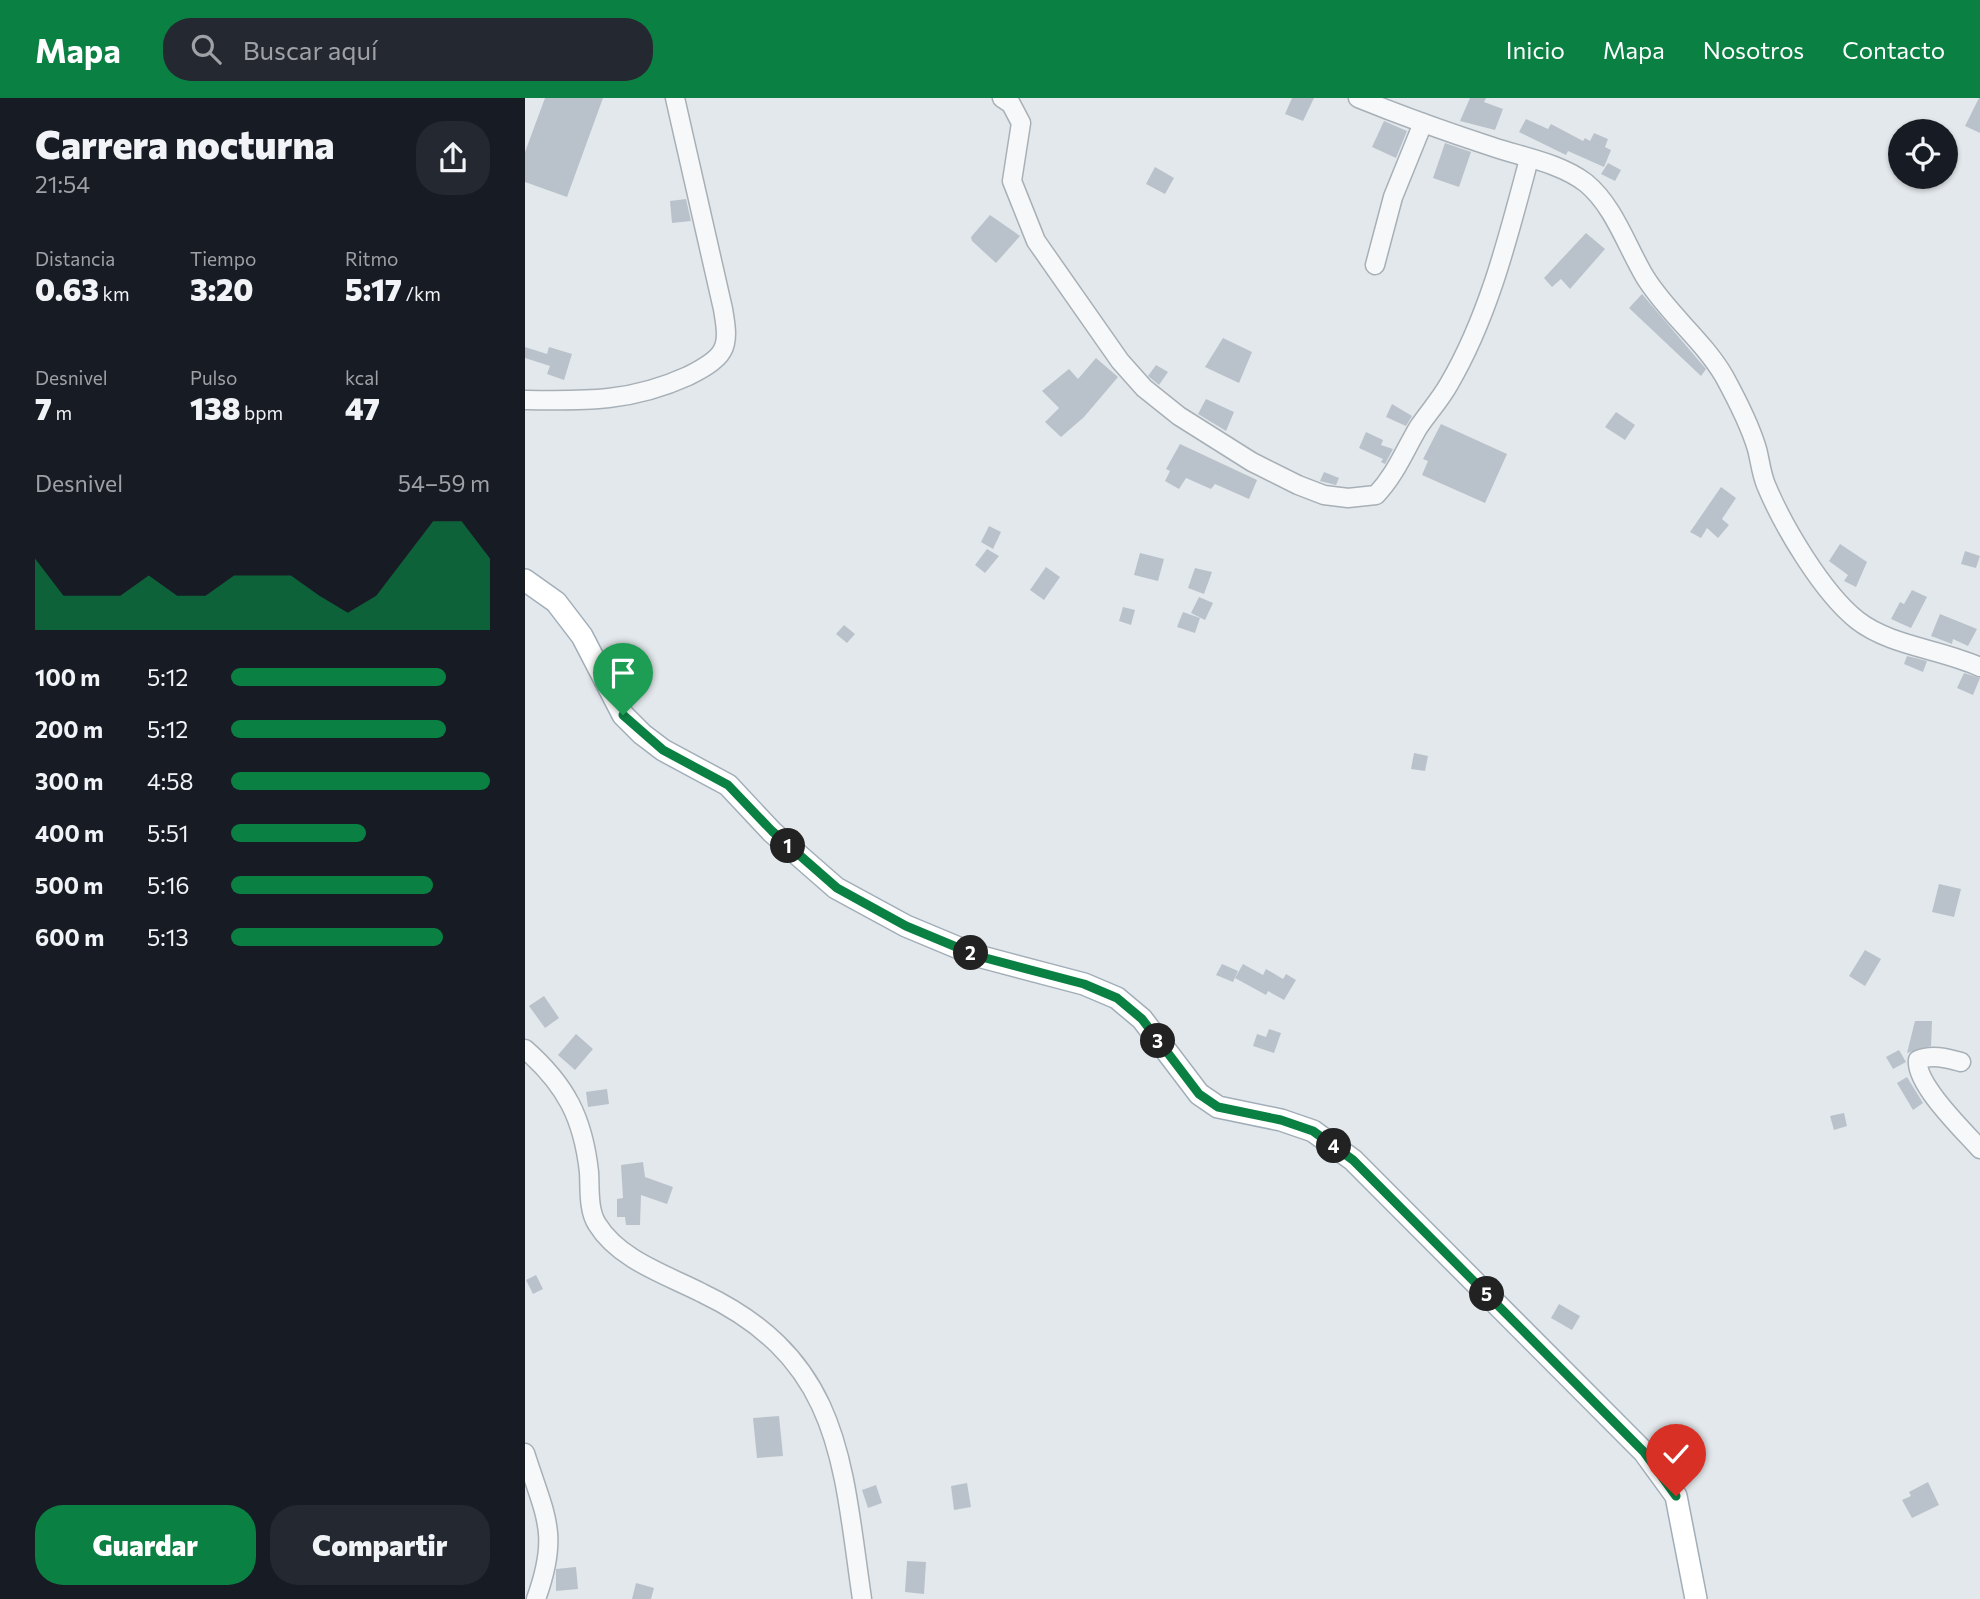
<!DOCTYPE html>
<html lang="es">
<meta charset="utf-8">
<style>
:root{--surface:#171b24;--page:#242831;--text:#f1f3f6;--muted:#9ea1a6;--accent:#0b8043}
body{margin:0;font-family:Commissioner,sans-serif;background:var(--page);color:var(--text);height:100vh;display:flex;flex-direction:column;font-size:26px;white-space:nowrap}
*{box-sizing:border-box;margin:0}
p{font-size:23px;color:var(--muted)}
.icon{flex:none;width:38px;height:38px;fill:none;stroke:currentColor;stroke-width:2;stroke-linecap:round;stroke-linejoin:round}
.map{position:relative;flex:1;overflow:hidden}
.panel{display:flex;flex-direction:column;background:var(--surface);width:525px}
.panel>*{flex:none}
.tools{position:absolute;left:1363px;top:21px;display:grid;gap:14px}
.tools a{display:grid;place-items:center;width:70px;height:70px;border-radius:50%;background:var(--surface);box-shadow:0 2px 5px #0004;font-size:35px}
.pin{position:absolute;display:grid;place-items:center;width:60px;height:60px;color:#fff;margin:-72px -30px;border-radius:50% 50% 50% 0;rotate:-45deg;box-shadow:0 0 7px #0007}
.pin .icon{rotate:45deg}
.km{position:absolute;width:35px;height:35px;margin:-18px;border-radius:50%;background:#222;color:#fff;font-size:19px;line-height:35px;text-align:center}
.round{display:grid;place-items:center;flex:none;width:74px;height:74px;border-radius:28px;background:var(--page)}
.overview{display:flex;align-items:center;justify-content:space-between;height:119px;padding:0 35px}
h1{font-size:38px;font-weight:800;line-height:52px}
.stats{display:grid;grid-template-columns:repeat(3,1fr);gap:10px;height:119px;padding:7px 35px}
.stats div{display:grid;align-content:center}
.stats b{font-size:30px;font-weight:800}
.stats small{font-size:19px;font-weight:400}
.stats p{font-size:19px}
.chart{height:196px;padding:14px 35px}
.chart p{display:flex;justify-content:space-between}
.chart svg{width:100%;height:126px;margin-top:7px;fill:var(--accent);opacity:.7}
.cta{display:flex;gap:14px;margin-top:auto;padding:14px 35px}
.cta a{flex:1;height:80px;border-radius:28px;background:var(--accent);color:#fff;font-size:28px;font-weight:800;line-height:80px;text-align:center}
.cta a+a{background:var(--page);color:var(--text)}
ul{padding:0 35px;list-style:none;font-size:23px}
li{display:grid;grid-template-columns:112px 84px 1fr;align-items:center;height:52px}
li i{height:18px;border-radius:9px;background:var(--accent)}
header{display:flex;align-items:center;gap:42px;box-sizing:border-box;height:98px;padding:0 35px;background:var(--accent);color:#fff}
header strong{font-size:33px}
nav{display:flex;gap:38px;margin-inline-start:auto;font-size:24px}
.search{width:490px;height:63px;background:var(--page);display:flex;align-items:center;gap:18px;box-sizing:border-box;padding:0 24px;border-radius:28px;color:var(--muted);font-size:26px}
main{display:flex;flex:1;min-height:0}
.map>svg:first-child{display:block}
.building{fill:#b9c2cb}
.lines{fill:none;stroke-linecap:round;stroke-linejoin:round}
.minor-casing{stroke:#a7b0b7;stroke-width:21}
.major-casing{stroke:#a1aeb9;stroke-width:24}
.minor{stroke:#f6f8fa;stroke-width:18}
.major{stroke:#fff;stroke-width:21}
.route-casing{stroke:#fff;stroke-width:14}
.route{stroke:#0b8043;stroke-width:9}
</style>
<header>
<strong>Mapa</strong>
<div class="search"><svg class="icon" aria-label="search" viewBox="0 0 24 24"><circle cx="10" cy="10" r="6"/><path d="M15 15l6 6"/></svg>Buscar aquí</div>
<nav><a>Inicio</a><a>Mapa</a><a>Nosotros</a><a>Contacto</a></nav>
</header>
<main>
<section class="panel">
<div class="overview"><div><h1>Carrera nocturna</h1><p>21:54</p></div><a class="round"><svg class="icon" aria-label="share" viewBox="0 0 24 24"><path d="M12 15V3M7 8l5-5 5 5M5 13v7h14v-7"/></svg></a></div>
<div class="stats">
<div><p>Distancia</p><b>0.63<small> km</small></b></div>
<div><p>Tiempo</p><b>3:20</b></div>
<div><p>Ritmo</p><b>5:17<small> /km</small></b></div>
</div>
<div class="stats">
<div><p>Desnivel</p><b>7<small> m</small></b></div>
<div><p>Pulso</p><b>138<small> bpm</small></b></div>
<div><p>kcal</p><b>47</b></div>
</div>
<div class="chart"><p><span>Desnivel</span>54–59 m</p>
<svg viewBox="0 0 160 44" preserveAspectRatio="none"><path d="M0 44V19L10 32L20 32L30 32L40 25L50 32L60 32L70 25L80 25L90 25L100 32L110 38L120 32L130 19L140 6L150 6L160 19V44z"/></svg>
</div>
<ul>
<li><b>100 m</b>5:12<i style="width:83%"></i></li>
<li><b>200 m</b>5:12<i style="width:83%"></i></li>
<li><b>300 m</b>4:58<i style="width:100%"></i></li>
<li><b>400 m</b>5:51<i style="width:52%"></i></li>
<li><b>500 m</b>5:16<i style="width:78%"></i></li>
<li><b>600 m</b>5:13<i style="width:82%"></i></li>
</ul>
<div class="cta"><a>Guardar</a><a>Compartir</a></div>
</section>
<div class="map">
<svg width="1455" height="1501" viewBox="0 0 1455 1501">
<rect width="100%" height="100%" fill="#e3e8ec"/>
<!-- building -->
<g class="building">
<path d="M20 0H78L42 99 0 84V54Z"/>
<path d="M767 0H789L778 23 760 16Z"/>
<path d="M945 0H961L959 4 978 11 970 32 935 23Z"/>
<path d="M1454 0H1455V35L1440 28Z"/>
<path d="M1001 21 1023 31 1026 26 1058 43 1060 40 1065 43 1069 35 1083 41 1080 49 1086 52 1079 69 1043 53 1041 57 994 34Z"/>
<path d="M859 23 882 33 871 60 847 49Z"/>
<path d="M920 45 946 54 934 89 908 80Z"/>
<path d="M1083 65 1096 72 1090 83 1076 76Z"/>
<path d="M630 69 649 80 640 96 621 86Z"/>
<path d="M161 101 166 123 147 125 145 103Z"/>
<path d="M465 117 495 138 471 165 447 143 446 139Z"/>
<path d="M1061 135 1080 151 1045 191 1036 181 1027 189 1019 180Z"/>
<path d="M1117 196 1181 271 1176 278 1104 210Z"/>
<path d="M698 240 727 254 714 285 680 269Z"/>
<path d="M0 249 22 256 24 249 47 256 39 282 22 276 25 268 0 260Z"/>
<path d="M571 260 593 279 559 319 536 339 520 324 534 310 517 293 544 271 553 281Z"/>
<path d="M631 267 643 274 634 287 623 278Z"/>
<path d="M681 301 709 314 701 333 673 316Z"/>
<path d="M867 306 887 318 881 328 861 319Z"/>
<path d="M1091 314 1110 327 1100 342 1080 329Z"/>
<path d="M916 326 982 356 960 405 897 377 903 363 898 361Z"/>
<path d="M841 334 858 342 856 347 868 351 860 366 856 364 858 361 834 350Z"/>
<path d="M655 346 732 382 724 401 690 386 686 391 661 380 654 391 640 383 645 373 641 371Z"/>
<path d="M799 374 814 380 811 387 795 383Z"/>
<path d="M1196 389 1211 400 1197 421 1204 427 1193 440 1182 430 1176 440 1165 434Z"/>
<path d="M464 428 476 434 468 451 456 444Z"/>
<path d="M1315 446 1342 464 1331 489 1319 483 1323 477 1304 463Z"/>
<path d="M462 451 474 458 460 475 450 467Z"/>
<path d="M1440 453 1455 458 1451 470 1436 466Z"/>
<path d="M615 455 639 461 633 483 609 477Z"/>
<path d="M521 469 535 479 519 502 505 492Z"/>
<path d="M670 470 687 474 679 496 663 490Z"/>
<path d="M1387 492 1402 499 1386 530 1366 521 1375 504 1379 506Z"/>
<path d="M674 499 688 505 680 522 666 515Z"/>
<path d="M598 509 610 512 606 527 594 523Z"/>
<path d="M658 514 675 520 670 535 652 529Z"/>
<path d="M1415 516 1452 531 1443 548 1428 541 1427 546 1406 538Z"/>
<path d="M319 527 330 536 322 545 311 536Z"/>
<path d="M1382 558 1402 563 1398 574 1379 566Z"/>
<path d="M1439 575 1455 580 1448 597 1432 590Z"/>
<path d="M889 655 903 658 900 673 886 671Z"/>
<path d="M1414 786 1436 791 1429 819 1407 814Z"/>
<path d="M1340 852 1356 861 1340 888 1324 878Z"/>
<path d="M697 866 713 873 708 884 691 877Z"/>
<path d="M718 866 738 877 741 871 758 881 761 876 771 882 759 902 743 893 741 897 710 880Z"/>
<path d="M19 898 34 920 20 930 4 908Z"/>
<path d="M1390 923H1407L1406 948 1382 955Z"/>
<path d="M744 931 756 935 749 955 728 948 732 936 741 939Z"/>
<path d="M51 936 68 951 50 972 33 957Z"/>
<path d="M1374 952 1381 964 1368 971 1361 959Z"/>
<path d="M1382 979 1398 1005 1388 1012 1372 985Z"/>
<path d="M82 991 84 1006 63 1009 61 994Z"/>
<path d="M1319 1015 1322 1028 1309 1032 1305 1018Z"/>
<path d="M118 1064 120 1079 148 1089 142 1106 116 1097 115 1127H101L100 1119H92V1101L98 1100 96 1067Z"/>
<path d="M11 1177 18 1191 8 1196 1 1182Z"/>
<path d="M1034 1206 1055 1218 1047 1232 1026 1220Z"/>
<path d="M254 1318 258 1358 232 1360 228 1320Z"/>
<path d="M1403 1384 1414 1407 1387 1420 1377 1402 1386 1398 1384 1394Z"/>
<path d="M442 1385 446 1409 429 1412 426 1388Z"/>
<path d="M351 1387 357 1405 343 1410 337 1392Z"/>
<path d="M382 1463 401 1464 399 1496 380 1494Z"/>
<path d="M51 1469 53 1491 31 1493V1471Z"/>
<path d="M111 1485 129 1490 126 1501H107Z"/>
</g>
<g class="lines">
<!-- minor casing -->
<g class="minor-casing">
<g id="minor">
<path d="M477 0 486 6 496 25 487 83 511 143 595 263 619 290 654 318 727 364 773 387 799 397 823 400 851 397C870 377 879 354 893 330 903 315 915 302 924 286 964 218 984 136 1004 61"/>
<path d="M833 0C877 18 922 34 968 49 998 59 1035 65 1061 85 1089 108 1102 149 1120 179 1143 216 1177 241 1199 278 1211 300 1225 327 1232 351 1235 362 1236 375 1241 387 1258 428 1297 494 1332 522 1365 548 1416 551 1455 569"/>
<path d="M850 167 868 99 898 25"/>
<path d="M0 302C61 303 106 304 163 278 173 273 191 264 197 253 204 241 200 224 198 211L150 0"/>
<path d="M0 951C41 987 58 1020 64 1074 65 1090 63 1112 72 1126 94 1162 142 1177 177 1195 317 1262 317 1364 337 1501"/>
<path d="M1436 964C1421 960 1407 956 1393 962 1390 986 1439 1033 1455 1051"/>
<path d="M0 1355C20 1418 35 1435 11 1501"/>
</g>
</g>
<!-- major casing -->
<g class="major-casing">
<path id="major" d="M0 482 31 504 57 538 98 617 117 636 138 652 203 687 247 734 311 790 381 828 453 858 559 886 592 900 617 921 674 996 693 1009 756 1022 788 1033 828 1062 1119 1354 1151 1398 1171 1501"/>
</g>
<!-- minor -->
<use href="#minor" class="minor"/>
<!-- major -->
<use href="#major" class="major"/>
</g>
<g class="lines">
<!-- route casing -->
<g class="route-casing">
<path id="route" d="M98 617 138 652 203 687 247 733 312 790 381 828 453 858 559 886 592 900 617 921 674 996 693 1009 756 1022 788 1033 828 1062 1119 1354 1151 1398"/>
</g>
<!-- route -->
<use href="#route" class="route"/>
</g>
</svg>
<div class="tools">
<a><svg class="icon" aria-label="locate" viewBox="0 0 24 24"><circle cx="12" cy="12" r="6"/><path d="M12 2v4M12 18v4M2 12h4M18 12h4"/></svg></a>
</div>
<div class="pin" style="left:98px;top:617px;background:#1e9e55"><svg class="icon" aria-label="arrive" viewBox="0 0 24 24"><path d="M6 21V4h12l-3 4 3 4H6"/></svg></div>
<div class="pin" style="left:1151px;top:1398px;background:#d93025"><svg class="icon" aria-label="check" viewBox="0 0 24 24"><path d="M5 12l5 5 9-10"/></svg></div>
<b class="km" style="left:263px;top:748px">1</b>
<b class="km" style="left:446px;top:855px">2</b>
<b class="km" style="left:633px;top:943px">3</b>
<b class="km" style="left:809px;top:1048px">4</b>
<b class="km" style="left:962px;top:1196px">5</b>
</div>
</main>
